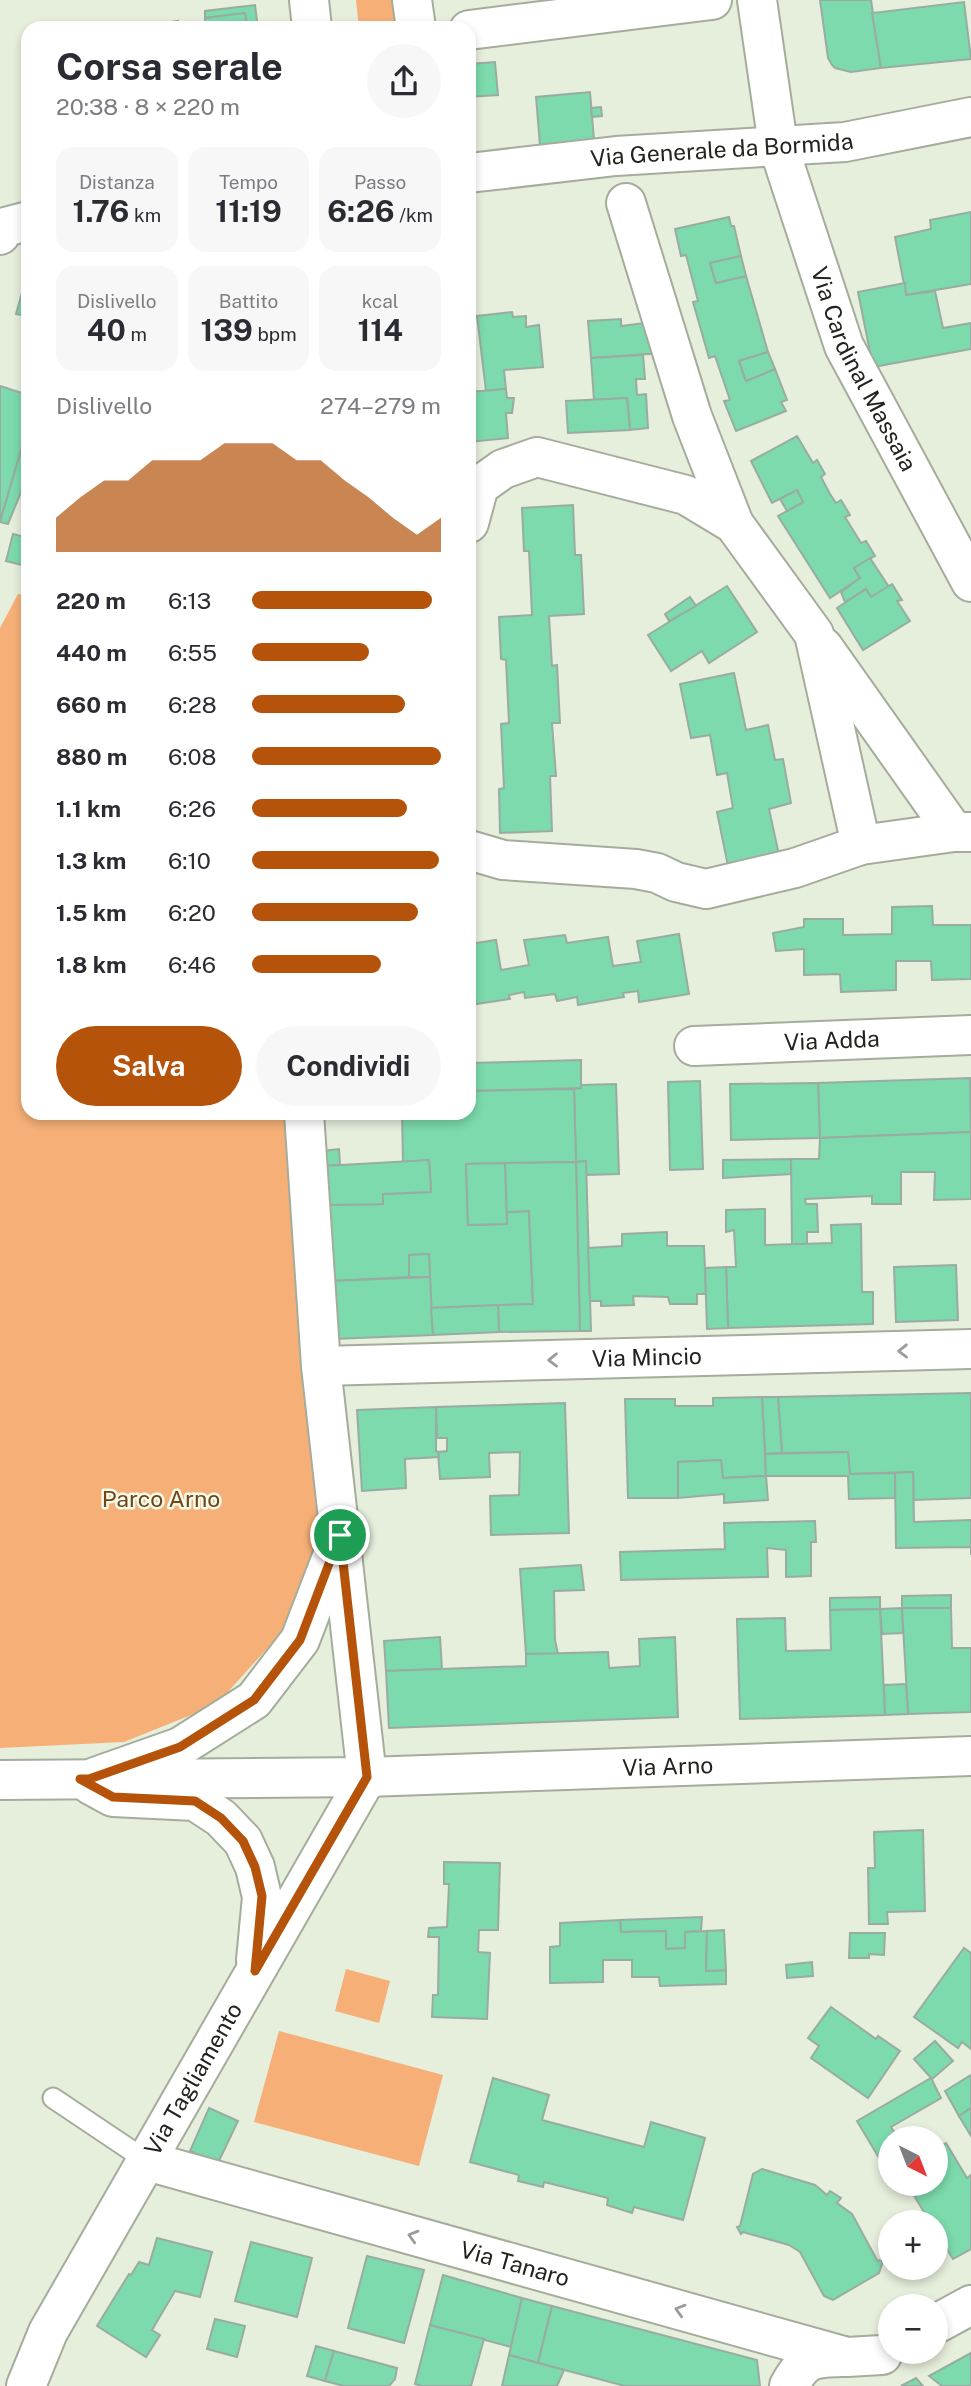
<!DOCTYPE html>
<html lang="it">
<meta charset="utf-8">
<style>
:root{--surface:#fff;--page:#f7f7f7;--text:#2b2b33;--muted:#7c7c81;--accent:#b45309}
body{margin:0;font-family:"Public Sans",sans-serif;background:var(--page);color:var(--text);height:100vh;display:flex;flex-direction:column;font-size:26px;white-space:nowrap}
*{box-sizing:border-box;margin:0}
p{font-size:23px;color:var(--muted)}
.icon{flex:none;width:38px;height:38px;fill:none;stroke:currentColor;stroke-width:2;stroke-linecap:round;stroke-linejoin:round}
.map{position:relative;flex:1;overflow:hidden}
.side{position:absolute;left:21px;top:21px;width:455px;height:1099px;display:flex;flex-direction:column;background:var(--surface);border-radius:21px;box-shadow:0 4px 10px #0003}
.side>*{flex:none}
.needle{width:46px;rotate:138deg}
.tools{position:absolute;left:878px;top:2126px;display:grid;gap:14px}
.tools a{display:grid;place-items:center;width:70px;height:70px;border-radius:50%;background:var(--surface);box-shadow:0 4px 10px #0003;font-size:35px}
.pin{position:absolute;display:grid;place-items:center;width:60px;height:60px;color:#fff;margin:-30px;border:4px solid #fff;border-radius:50%;box-shadow:0 2px 7px #0007}
.round{display:grid;place-items:center;flex:none;width:74px;height:74px;border-radius:37px;background:var(--page)}
.overview{display:flex;align-items:center;justify-content:space-between;height:119px;padding:0 35px}
h1{font-size:38px;font-weight:700;line-height:52px}
.figures{display:grid;grid-template-columns:repeat(3,1fr);gap:10px;height:119px;padding:7px 35px}
.figures div{display:grid;align-content:center;border-radius:18px;background:var(--page);text-align:center}
.figures b{font-size:30px;font-weight:700}
.figures small{font-size:19px;font-weight:400}
.figures p{font-size:19px}
.chart{height:196px;padding:14px 35px}
.chart p{display:flex;justify-content:space-between}
.chart svg{width:100%;height:126px;margin-top:7px;fill:var(--accent);opacity:.7}
.button{display:flex;gap:14px;margin-top:auto;padding:14px 35px}
.button a{flex:1;height:80px;border-radius:42px;background:var(--accent);color:#fff;font-size:28px;font-weight:700;line-height:80px;text-align:center}
.button a+a{background:var(--page);color:var(--text)}
ul{padding:0 35px;list-style:none;font-size:23px}
li{display:grid;grid-template-columns:112px 84px 1fr;align-items:center;height:52px}
li i{height:18px;border-radius:9px;background:var(--accent)}
.map>svg:first-child{display:block}
.green{fill:#f6b077}
.building{fill:#7cdaac;stroke:#99aca2;stroke-width:2}
.lines{fill:none;stroke-linecap:round;stroke-linejoin:round}
.lane-casing{stroke:#a4ac9b;stroke-width:23}
.street-casing{stroke:#a4ac9b;stroke-width:42}
.secondary-casing{stroke:#a4ac9b;stroke-width:42}
.lane{stroke:#fff;stroke-width:19}
.street{stroke:#fff;stroke-width:38}
.secondary{stroke:#fff;stroke-width:38}
.oneway{stroke:#9b9c9a}
.route-casing{stroke:#fff;stroke-width:14}
.route{stroke:#b45309;stroke-width:9}
.labels{text-anchor:middle;stroke-width:5;stroke-linejoin:round;paint-order:stroke}
.street-label{font-size:23px;fill:#21241e;stroke:#f3fcea}
.park-label{font-size:23px;fill:#724418;stroke:#f3fcea}
</style>
<div class="map">
<svg width="971" height="2386" viewBox="0 0 971 2386">
<rect width="100%" height="100%" fill="#e6eedc"/>
<!-- green -->
<g class="green">
<path d="M356 0H393L396 28H359Z"/>
<path d="M18 594 28 596V1113H300L325 1531 291 1622 216 1705 124 1742 0 1748V628Z"/>
<path d="M346 1969 390 1981 379 2023 335 2011Z"/>
<path d="M279 2031 443 2075 419 2166 254 2122Z"/>
</g>
<!-- building -->
<g class="building">
<path d="M820 0H871L881 68 851 72 835 68 832 65 828 58Z"/>
<path d="M964 2 971 59 881 68 872 13Z"/>
<path d="M255 5 258 28H247L245 13 205 18V11Z"/>
<path d="M245 13 247 28H205V18Z"/>
<path d="M178 21 179 28H135V27Z"/>
<path d="M495 62 498 95 469 97V64Z"/>
<path d="M590 92 595 152 541 157 536 97Z"/>
<path d="M601 107 602 116 592 117 591 108Z"/>
<path d="M971 212V284L906 295 895 237 931 229 930 220Z"/>
<path d="M729 217 731 226H734L741 256 710 263 716 283 746 276 768 352 739 361 746 381 775 369 787 400 781 402 786 411 736 431 724 401 730 400 715 356 709 358 693 302 698 301 686 255 681 256 675 229Z"/>
<path d="M741 256 746 276 716 283 710 263Z"/>
<path d="M28 272V316L16 314Z"/>
<path d="M905 283 906 295 935 291 943 328 971 323V349L873 367 858 292Z"/>
<path d="M512 312 513 317 526 316V327L539 325 543 367 504 370 506 389 486 391 477 316Z"/>
<path d="M621 319V326L660 321 663 353 591 358 588 321Z"/>
<path d="M768 352 775 369 746 381 739 361Z"/>
<path d="M643 355 645 379H636L637 395 646 394 648 428 630 430 627 398 594 400 591 358Z"/>
<path d="M0 386 28 395V426L0 522Z"/>
<path d="M506 389 507 398H514L512 413H506L508 438 469 442V392Z"/>
<path d="M627 398 630 430 568 433 566 401Z"/>
<path d="M28 426V475L8 524 0 522Z"/>
<path d="M797 436 813 463 817 460 825 474 821 477 830 494 836 503 841 500 850 515 845 517 861 543 866 541 875 556 854 568 860 578 830 598 778 516 803 502 797 490 772 503 751 461Z"/>
<path d="M797 490 803 502 787 511 780 499Z"/>
<path d="M573 505 575 555H581L584 614 549 616 552 666 557 665 560 723H552L556 776H550L552 831 500 833 499 789 504 788 501 724 509 723 506 660 501 659 499 617 532 615 529 551H524L522 508Z"/>
<path d="M13 534 28 538 22 565 6 561Z"/>
<path d="M870 558 889 587 871 597 866 589 845 602 841 592 860 578 854 568Z"/>
<path d="M892 584 902 600 897 601 910 621 863 650 837 608 866 589 871 597Z"/>
<path d="M727 586 757 632 709 663 702 651 671 671 648 635Z"/>
<path d="M690 597 696 606 669 621 665 614Z"/>
<path d="M734 673 746 730 768 725 775 760 783 759 791 803 769 809 779 855 728 866 717 812 733 808 727 773 717 775 710 735 691 738 680 684Z"/>
<path d="M932 906 933 925H971V979L932 980 931 961H896V990L841 992 840 974 804 975V949L776 951 773 933 804 927V919H843V935L892 934V907Z"/>
<path d="M679 934 689 994 639 1002 638 991 623 993 624 997 578 1005 577 997 557 1001 555 994 525 998 524 992 509 995 510 999 469 1005V944L496 940 501 970 529 965 524 940 565 935 567 943 608 937 613 966 641 962 637 941Z"/>
<path d="M581 1060V1088L469 1091V1063Z"/>
<path d="M970 1078 971 1132 820 1138 818 1083Z"/>
<path d="M700 1081 703 1169 670 1170 668 1082Z"/>
<path d="M818 1083 820 1138 731 1140 730 1084Z"/>
<path d="M616 1084 619 1174 586 1175V1161L576 1162 574 1089 581 1088V1085Z"/>
<path d="M574 1089 576 1162 466 1164 468 1225 507 1224 506 1212 529 1211 533 1304 431 1308 429 1254 409 1255V1277L331 1281 326 1205 383 1204V1194L431 1192 429 1160 403 1162 402 1113H469V1091Z"/>
<path d="M971 1132V1199L934 1200 935 1172H901V1204H872V1196L805 1199 806 1204H817L818 1232H807V1244H792L791 1159H819L820 1138Z"/>
<path d="M339 1149 340 1165 324 1166 323 1151Z"/>
<path d="M791 1159V1174L723 1178V1160Z"/>
<path d="M429 1160 431 1192 383 1194V1204L326 1205 324 1166Z"/>
<path d="M586 1161 591 1331H580L576 1162Z"/>
<path d="M576 1162 580 1331 499 1332 498 1305 533 1304 529 1211 506 1212 505 1163Z"/>
<path d="M505 1163 507 1224 468 1225 466 1164Z"/>
<path d="M765 1209V1245L832 1243 831 1225 861 1224 862 1292H873V1324L728 1328 726 1267H736L734 1230 726 1232V1210Z"/>
<path d="M667 1232V1246H704L706 1294H697V1304H670L668 1297 633 1296 634 1305 601 1306V1301H590L588 1248 622 1246V1234Z"/>
<path d="M429 1254 430 1277H409V1255Z"/>
<path d="M956 1265 958 1320 896 1322 894 1267Z"/>
<path d="M726 1267 728 1328 707 1329 705 1268Z"/>
<path d="M430 1277 433 1335 333 1339 331 1281Z"/>
<path d="M498 1305 499 1332 433 1335 431 1308Z"/>
<path d="M971 1393V1498L914 1500 913 1472 850 1474 848 1452 782 1453 778 1397Z"/>
<path d="M762 1397H778L782 1453 765 1454Z"/>
<path d="M762 1397 766 1476 723 1478 721 1460 678 1462V1498H628L625 1399H675V1406H713V1398Z"/>
<path d="M565 1403 569 1533 491 1535 490 1496 519 1495 520 1452 489 1453 490 1477 440 1479 438 1452 447 1451V1438H437L436 1407Z"/>
<path d="M436 1407V1451L438 1452 439 1457 405 1459 406 1488 362 1491 357 1410Z"/>
<path d="M848 1452 850 1474 895 1473V1498L849 1499 848 1476H766L765 1454Z"/>
<path d="M721 1460 723 1478 766 1476 768 1500 724 1503V1494L678 1498V1462Z"/>
<path d="M913 1472 914 1522 971 1520V1555V1547L896 1548 895 1473Z"/>
<path d="M815 1521 816 1542H811V1576L786 1577V1550L767 1548 768 1577 621 1580 620 1552 725 1549 724 1523Z"/>
<path d="M581 1565 584 1590 554 1591 555 1640 558 1654H526L520 1569Z"/>
<path d="M951 1595V1608H902V1596Z"/>
<path d="M880 1597V1609L830 1610V1598Z"/>
<path d="M902 1608 903 1633 882 1634 880 1609Z"/>
<path d="M902 1608H951L952 1648H971V1712L908 1714Z"/>
<path d="M880 1609 885 1715 740 1719 737 1619 785 1618 786 1651 831 1650 830 1610Z"/>
<path d="M440 1637 442 1669 386 1671 384 1641Z"/>
<path d="M675 1637 678 1717 389 1728 386 1671 526 1666V1654L608 1652 609 1668 640 1666 639 1639Z"/>
<path d="M906 1684 908 1714 885 1715 884 1685Z"/>
<path d="M923 1830 925 1911 887 1912 888 1924H869L868 1868H875L874 1832Z"/>
<path d="M444 1862 500 1863 498 1930H479L478 1952 490 1953 487 2019 432 2017 433 1995H438L439 1937H428L429 1928 447 1927 449 1884H444Z"/>
<path d="M702 1917 701 1931 685 1932V1948L666 1949V1931L621 1932 620 1920Z"/>
<path d="M620 1920 621 1932 666 1931V1949L685 1948V1932L707 1931 706 1971 726 1970V1984L660 1986 659 1977H632V1960H603V1982L550 1983V1947L560 1946V1923Z"/>
<path d="M724 1930 726 1970 706 1971 707 1931Z"/>
<path d="M850 1933H885L884 1955 869 1954V1958H849Z"/>
<path d="M964 1948 971 1953V2049L962 2042 958 2048 914 2017Z"/>
<path d="M812 1962 813 1976 787 1978 786 1965Z"/>
<path d="M831 2007 876 2039 878 2036 900 2051 868 2098 811 2058 819 2046 808 2038Z"/>
<path d="M935 2041 953 2061 932 2079 914 2059Z"/>
<path d="M971 2075V2108L959 2116 945 2091Z"/>
<path d="M493 2078 549 2095 542 2120 644 2147 651 2122 705 2138 683 2220 634 2207 632 2213 607 2205 608 2198 544 2182 543 2187 518 2181 519 2175 470 2162Z"/>
<path d="M931 2078 941 2098 891 2127 898 2138H891V2158L882 2163 857 2121Z"/>
<path d="M209 2108 238 2121 218 2163 190 2151Z"/>
<path d="M971 2108V2136L959 2116Z"/>
<path d="M946 2143 967 2178 971 2175V2249L953 2259 936 2232V2222H930L907 2184H936V2148Z"/>
<path d="M762 2169 815 2185 827 2195 830 2191 841 2198 837 2203 852 2214 877 2260 883 2261 879 2273 833 2300 824 2296 800 2252 789 2245 743 2232 741 2234 737 2227 740 2226 753 2174Z"/>
<path d="M157 2238 212 2252 200 2297 175 2291 152 2330 160 2335 146 2357 97 2326 129 2274 131 2275 139 2262 149 2265Z"/>
<path d="M251 2242 312 2258 297 2317 235 2301Z"/>
<path d="M367 2256 424 2270 404 2343 348 2328Z"/>
<path d="M443 2275 522 2298 511 2347 430 2325Z"/>
<path d="M522 2298 552 2306 538 2363 509 2355Z"/>
<path d="M552 2306 757 2360 760 2386H625L538 2363Z"/>
<path d="M215 2319 245 2326 237 2357 207 2349Z"/>
<path d="M430 2325 484 2339 471 2386H422L415 2384Z"/>
<path d="M316 2346 334 2351 325 2381 307 2376Z"/>
<path d="M334 2351 397 2368 395 2379 389 2386H344L325 2381Z"/>
<path d="M971 2353V2386H942L929 2376Z"/>
<path d="M509 2355 564 2370 557 2386H502Z"/>
<path d="M916 2378 923 2386H901Z"/>
</g>
<g class="lines">
<!-- lane casing -->
<g class="lane-casing">
<path id="lane" d="M53 2098 147 2161"/>
</g>
<!-- street casing -->
<g class="street-casing">
<g id="street">
<path d="M309 0 312 28"/>
<path d="M412 0 416 28"/>
<path id="s1" d="M757 0 778 145 844 346 971 582"/>
<path d="M469 30 712 0"/>
<path id="s2" d="M469 173 616 156 845 142 971 117"/>
<path d="M626 203 692 416 734 524"/>
<path d="M0 235 2 228 28 221"/>
<path d="M469 523 479 486 503 469 537 457 686 495 734 524 814 634 861 845"/>
<path d="M823 647 954 832"/>
<path d="M469 850 503 860 636 869 657 873 676 882 706 889 795 868 861 845 954 832H971"/>
<path id="s3" d="M694 1046 971 1035"/>
<path id="s4" d="M321 1366 971 1349"/>
<path d="M95 1777 180 1747 254 1700 300 1640 338 1541"/>
<path d="M91 1785 113 1797 195 1801 221 1818 243 1841 255 1867 262 1897 256 1960"/>
<path id="s5" d="M147 2161 847 2357 882 2355"/>
<path d="M936 2324 971 2305"/>
<path id="s6" d="M26 2386 48 2332 367 1777 321 1366 304 1113"/>
<path d="M789 2386C805 2357 813 2358 845 2357"/>
</g>
</g>
<!-- secondary casing -->
<g class="secondary-casing">
<g id="secondary">
<path id="s7" d="M0 1780 367 1777 971 1756"/>
</g>
</g>
<!-- lane -->
<use href="#lane" class="lane"/>
<!-- street -->
<use href="#street" class="street"/>
<!-- secondary -->
<use href="#secondary" class="secondary"/>
</g>
<!-- one-way arrows -->
<defs><path id="oneway-chevron" d="M-2-3.5L2.5 0L-2 3.5" fill="none" stroke-width="1.6" stroke-linecap="round" stroke-linejoin="round" transform="scale(1.75)"/></defs>
<g class="oneway">
<use href="#oneway-chevron" transform="translate(903 1351) rotate(179)"/>
<use href="#oneway-chevron" transform="translate(553 1360) rotate(179)"/>
<use href="#oneway-chevron" transform="translate(413 2236) rotate(-164)"/>
<use href="#oneway-chevron" transform="translate(680 2310) rotate(-164)"/>
</g>
<g class="lines">
<!-- route casing -->
<g class="route-casing">
<path id="route" d="M340 1535 367 1777 255 1971 262 1896 255 1867 243 1841 221 1818 195 1801 113 1797 80 1779H89L180 1747 254 1700 300 1640Z"/>
</g>
<!-- route -->
<use href="#route" class="route"/>
</g>
<g class="labels">
<!-- street labels -->
<g class="street-label">
<text dy="8" stroke="none"><textPath href="#s2" startOffset="254">Via Generale da Bormida</textPath></text>
<text dy="8" stroke="none"><textPath href="#s1" startOffset="387">Via Cardinal Massaia</textPath></text>
<text dy="8" stroke="none"><textPath href="#s3" startOffset="138">Via Adda</textPath></text>
<text dy="8" stroke="none"><textPath href="#s4" startOffset="326">Via Mincio</textPath></text>
<text dy="8" stroke="none"><textPath href="#s7" startOffset="668">Via Arno</textPath></text>
<text dy="8" stroke="none"><textPath href="#s6" startOffset="350">Via Tagliamento</textPath></text>
<text dy="8" stroke="none"><textPath href="#s5" startOffset="382">Via Tanaro</textPath></text>
</g>
<!-- park labels -->
<g class="park-label">
<text x="161" y="1507">Parco Arno</text>
</g>
</g>
</svg>
<div class="tools">
<a><svg class="needle" viewBox="-14 -14 28 28"><path d="M0-13l5 13h-10z" fill="#e53935"/><path d="M0 13l5-13h-10z" fill="#7c7c81"/></svg></a>
<a>+</a>
<a>−</a>
</div>
<div class="pin" style="left:340px;top:1535px;background:#1e9e55"><svg class="icon" aria-label="arrive" viewBox="0 0 24 24"><path d="M6 21V4h12l-3 4 3 4H6"/></svg></div>
<section class="side">
<div class="overview"><div><h1>Corsa serale</h1><p>20:38 · 8 × 220 m</p></div><a class="round"><svg class="icon" aria-label="share" viewBox="0 0 24 24"><path d="M12 15V3M7 8l5-5 5 5M5 13v7h14v-7"/></svg></a></div>
<div class="figures">
<div><p>Distanza</p><b>1.76<small> km</small></b></div>
<div><p>Tempo</p><b>11:19</b></div>
<div><p>Passo</p><b>6:26<small> /km</small></b></div>
</div>
<div class="figures">
<div><p>Dislivello</p><b>40<small> m</small></b></div>
<div><p>Battito</p><b>139<small> bpm</small></b></div>
<div><p>kcal</p><b>114</b></div>
</div>
<div class="chart"><p><span>Dislivello</span>274–279 m</p>
<svg viewBox="0 0 160 44" preserveAspectRatio="none"><path d="M0 44V32L10 25L20 19L30 19L40 12L50 12L60 12L70 6L80 6L90 6L100 12L110 12L120 19L130 25L140 32L150 38L160 32V44z"/></svg>
</div>
<ul>
<li><b>220 m</b>6:13<i style="width:95%"></i></li>
<li><b>440 m</b>6:55<i style="width:62%"></i></li>
<li><b>660 m</b>6:28<i style="width:81%"></i></li>
<li><b>880 m</b>6:08<i style="width:100%"></i></li>
<li><b>1.1 km</b>6:26<i style="width:82%"></i></li>
<li><b>1.3 km</b>6:10<i style="width:99%"></i></li>
<li><b>1.5 km</b>6:20<i style="width:88%"></i></li>
<li><b>1.8 km</b>6:46<i style="width:68%"></i></li>
</ul>
<div class="button"><a>Salva</a><a>Condividi</a></div>
</section>
</div>
